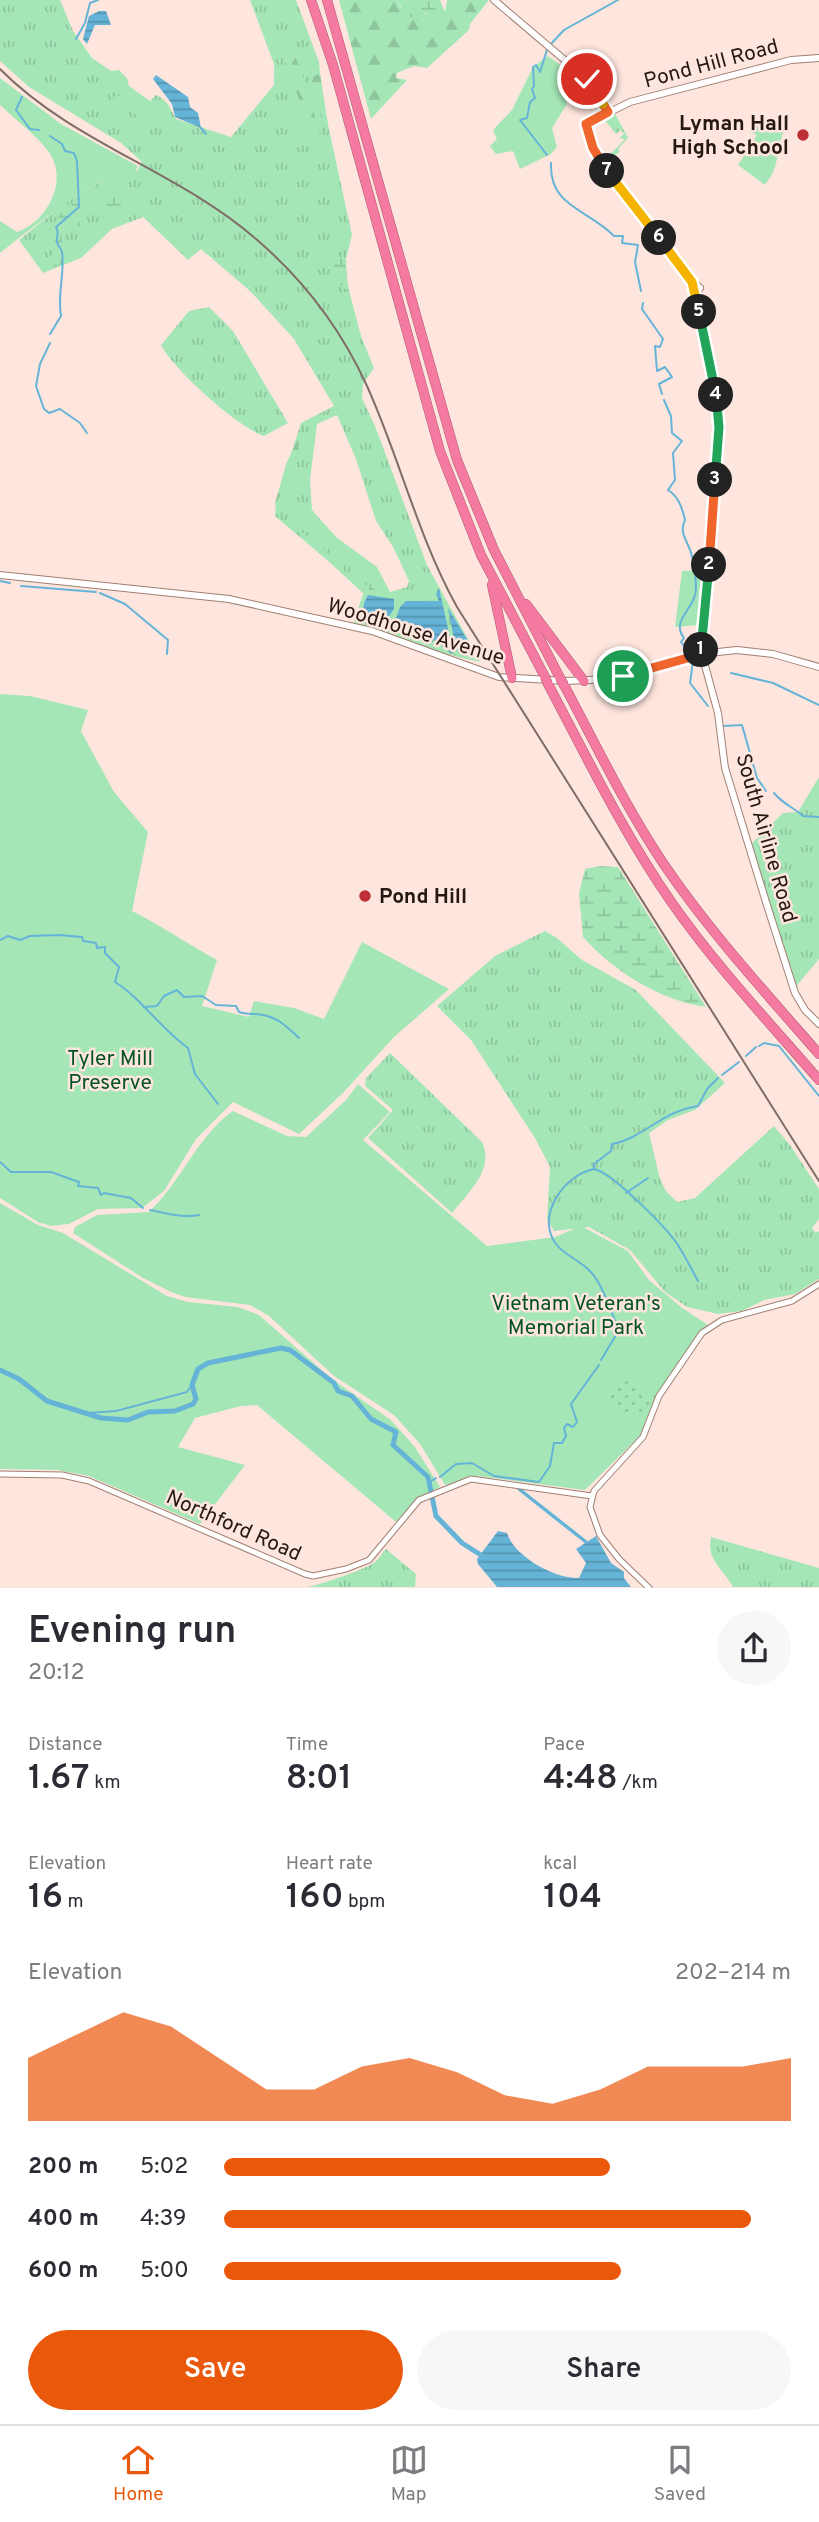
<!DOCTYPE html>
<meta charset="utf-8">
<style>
:root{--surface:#fff;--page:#f7f7f7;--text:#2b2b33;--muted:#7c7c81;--line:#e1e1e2;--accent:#ea580c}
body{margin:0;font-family:Overpass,sans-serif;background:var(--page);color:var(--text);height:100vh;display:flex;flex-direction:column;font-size:26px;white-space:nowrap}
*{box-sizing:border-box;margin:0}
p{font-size:23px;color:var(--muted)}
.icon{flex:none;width:38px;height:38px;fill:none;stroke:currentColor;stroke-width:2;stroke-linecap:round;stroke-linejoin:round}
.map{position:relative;height:1588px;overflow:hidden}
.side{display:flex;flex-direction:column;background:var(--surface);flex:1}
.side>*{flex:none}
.pin{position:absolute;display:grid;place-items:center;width:60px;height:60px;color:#fff;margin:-30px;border:4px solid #fff;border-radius:50%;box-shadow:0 2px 7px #0007}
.km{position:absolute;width:35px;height:35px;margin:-18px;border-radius:50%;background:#222;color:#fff;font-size:19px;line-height:35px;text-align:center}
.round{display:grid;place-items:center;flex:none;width:74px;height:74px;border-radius:37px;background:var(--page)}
.summary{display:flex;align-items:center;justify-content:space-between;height:119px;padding:0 28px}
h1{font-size:38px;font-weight:600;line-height:52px}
.figures{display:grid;grid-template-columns:repeat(3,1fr);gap:10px;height:119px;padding:7px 28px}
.figures div{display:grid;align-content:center}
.figures b{font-size:35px;font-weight:600}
.figures small{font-size:19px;font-weight:400}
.figures p{font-size:19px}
.chart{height:196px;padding:14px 28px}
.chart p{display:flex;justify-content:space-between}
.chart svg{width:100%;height:126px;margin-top:7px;fill:var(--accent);opacity:.7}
.button{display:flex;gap:14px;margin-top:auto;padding:14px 28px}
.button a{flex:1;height:80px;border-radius:42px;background:var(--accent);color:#fff;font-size:28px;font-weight:600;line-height:80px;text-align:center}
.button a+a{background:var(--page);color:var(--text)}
ul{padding:0 28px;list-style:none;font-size:23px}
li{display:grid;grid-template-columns:112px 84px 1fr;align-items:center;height:52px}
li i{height:18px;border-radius:9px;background:var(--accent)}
.tab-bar{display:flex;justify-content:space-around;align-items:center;height:98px;border-top:2px solid var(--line);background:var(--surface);font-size:19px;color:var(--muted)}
.tab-bar a{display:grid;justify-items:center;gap:4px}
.tab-bar .active{color:var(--accent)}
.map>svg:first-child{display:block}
.grass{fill:url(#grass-tufts);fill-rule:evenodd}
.forest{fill:url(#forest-firs)}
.wetland{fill:url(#wetland-marsh)}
.park{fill:#a5e6b6}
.garden{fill:url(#garden-dots)}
.water{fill:url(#water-rules)}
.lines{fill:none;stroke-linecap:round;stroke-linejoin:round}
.stream{stroke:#65b4d8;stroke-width:2}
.canal{stroke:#65b4d8;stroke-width:3.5}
.river{stroke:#65b4d8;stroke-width:5}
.tertiary-casing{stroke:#a17f72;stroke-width:7}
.secondary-casing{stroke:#a17f72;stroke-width:8}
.motorway-casing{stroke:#ad5870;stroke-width:10}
.tertiary{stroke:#fff;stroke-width:5}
.secondary{stroke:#fff;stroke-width:6}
.motorway{stroke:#f57aa2;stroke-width:9}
.rail{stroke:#7f6d67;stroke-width:2}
.motorway-bridge-casing{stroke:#ad5870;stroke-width:10;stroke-linecap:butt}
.motorway-bridge{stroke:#f57aa2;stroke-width:9}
.split-1-casing{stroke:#fff;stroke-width:14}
.split-2-casing{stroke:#fff;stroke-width:14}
.split-3-casing{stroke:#fff;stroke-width:14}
.split-4-casing{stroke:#fff;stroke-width:14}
.split-5-casing{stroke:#fff;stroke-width:14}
.split-6-casing{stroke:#fff;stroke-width:14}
.split-7-casing{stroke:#fff;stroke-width:14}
.split-8-casing{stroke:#fff;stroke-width:14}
.split-9-casing{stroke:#fff;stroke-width:14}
.split-1{stroke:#f0652b;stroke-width:9}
.split-2{stroke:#22a559;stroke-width:9}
.split-3{stroke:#f0652b;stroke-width:9}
.split-4{stroke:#22a559;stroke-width:9}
.split-5{stroke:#22a559;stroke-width:9}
.split-6{stroke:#f5b400;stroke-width:9}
.split-7{stroke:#f5b400;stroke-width:9}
.split-8{stroke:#f0652b;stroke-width:9}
.split-9{stroke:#f5b400;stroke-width:9}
.poi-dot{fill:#be2e35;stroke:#fee6de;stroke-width:2.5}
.labels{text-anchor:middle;stroke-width:5;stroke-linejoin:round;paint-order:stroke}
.street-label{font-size:21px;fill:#261914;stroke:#fee6de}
.poi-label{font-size:21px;font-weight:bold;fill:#261914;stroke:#fee6de;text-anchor:end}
.park-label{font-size:21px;fill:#035227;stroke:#fee6de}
</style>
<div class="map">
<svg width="819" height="1588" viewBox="0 0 819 1588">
<defs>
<pattern id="grass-tufts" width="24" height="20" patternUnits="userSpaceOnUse" patternTransform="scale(1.75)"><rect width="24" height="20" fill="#a5e6b6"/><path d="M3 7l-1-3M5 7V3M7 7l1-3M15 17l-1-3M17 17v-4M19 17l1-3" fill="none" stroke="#8ec59c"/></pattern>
<pattern id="forest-firs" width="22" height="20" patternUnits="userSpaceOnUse" patternTransform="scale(1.75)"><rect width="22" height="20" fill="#a5e6b6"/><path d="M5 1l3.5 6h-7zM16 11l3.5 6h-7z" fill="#8ec59c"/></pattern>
<pattern id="wetland-marsh" width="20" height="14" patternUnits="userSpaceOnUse" patternTransform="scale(1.75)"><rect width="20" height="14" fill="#a5e6b6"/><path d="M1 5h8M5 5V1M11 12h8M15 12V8" fill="none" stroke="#8ec59c"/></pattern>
<pattern id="garden-dots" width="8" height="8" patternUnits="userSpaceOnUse" patternTransform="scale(1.75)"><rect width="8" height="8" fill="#a5e6b6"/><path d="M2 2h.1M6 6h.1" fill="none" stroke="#8ec59c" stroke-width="1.8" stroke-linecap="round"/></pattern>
<pattern id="water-rules" width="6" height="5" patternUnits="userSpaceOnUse" patternTransform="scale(1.75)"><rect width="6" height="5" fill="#65b4d8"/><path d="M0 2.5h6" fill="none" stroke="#5392ae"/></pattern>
</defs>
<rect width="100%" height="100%" fill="#fee6de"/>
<!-- grass -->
<g class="grass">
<path d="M0 0H60L73 31 92 58 111 71 119 70 127 78 129 86 150 101 156 95C168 100 170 109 176 119L231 137 274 85V64L250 0H296L319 62 322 97 352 235 346 259 347 283 361 336 374 368 363 384 362 398 375 426 427 565 480 661C472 664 371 629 353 624L364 591 275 516 276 501 301 423 334 406 294 339 250 291 201 249 188 260 143 217 112 229 81 258 43 273 19 240 67 201 122 170 137 171 142 162 121 143 29 87 0 61ZM337 415 356 459 376 521 393 547 409 581 407 587 390 592 377 567 336 537 312 510 310 480 317 424Z"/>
<path d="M614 112 628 138 618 149 620 152 604 161 625 139 619 138 624 134 621 130 616 134 603 118Z"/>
<path d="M209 307 233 331 288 423 264 436C237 427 174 370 161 345L189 311Z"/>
<path d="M819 777V959L794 989 750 845 783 813 798 812Z"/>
<path d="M545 931 557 938 582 960 636 990 725 1083 695 1110 668 1120 649 1133 660 1179 666 1191 677 1202 695 1198 774 1126 790 1145 819 1189V1219L812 1228 816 1233 819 1231V1279L795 1294 764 1300 742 1311 718 1314 687 1307 665 1292 630 1250 589 1227 554 1231 547 1219 550 1167 535 1138 471 1040 437 1006 495 956Z"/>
<path d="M390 1053 482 1142C495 1169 468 1193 452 1213L368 1138 393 1110 365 1086 366 1078Z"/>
<path d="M711 1537 819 1568V1587H733C724 1569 706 1561 711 1537Z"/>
<path d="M386 1549 416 1574 415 1587H307C317 1586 369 1568 375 1562 379 1559 382 1553 386 1549Z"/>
</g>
<!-- forest -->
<g class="forest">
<path d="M339 0H397L401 9 424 14 445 12 447 0H489L470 24 469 30 427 68 414 66 397 73 396 78 407 80 371 119Z"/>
<path d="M286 43C299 52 315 119 321 135L316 134 286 105H297L299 99 284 59Z"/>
<path d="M320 73 328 125 324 127 312 84 313 77Z"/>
<path d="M116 95 138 102 156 121 142 126 138 116 112 98Z"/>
<path d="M298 439C302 461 284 488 274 507L286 464Z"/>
<path d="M301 532 318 543 348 575 383 594H364L301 536Z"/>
</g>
<!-- wetland -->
<g class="wetland">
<path d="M397 0H440L445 12 441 16 425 13 417 21 404 13Z"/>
<path d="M105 182 104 188 109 185 126 201 124 205 109 210 98 206 105 196 102 188 97 186Z"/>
<path d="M79 199V213L84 215 86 225 69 228 61 234 63 246 73 260 47 270 52 253 48 231 64 209Z"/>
<path d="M332 253 345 260 349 293C338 283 325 267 332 253Z"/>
<path d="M600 866 618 867 706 1007C661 1001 613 971 583 937L579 893 585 869Z"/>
</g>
<!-- park -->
<g class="park">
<path d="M548 56 567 70 557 84 565 91 567 104 552 128 557 147 551 154 520 169 513 151 496 154 490 146 497 139 493 130 512 110 533 67Z"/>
<path d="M0 78 61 124 138 166 135 172C105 167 26 233 0 253V221L17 232C47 222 70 180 48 151 35 134 16 120 0 105Z"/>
<path d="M755 119 784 131C775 152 781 165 765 185L738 165 757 135 749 132Z"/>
<path d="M705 570 700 625 675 627 682 571Z"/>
<path d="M0 694 30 696 88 710 81 731 114 792 148 832 132 911C162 926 188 944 217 960L202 1006 249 1017 254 1001 294 1008 324 1019 362 942 449 989 394 1037 343 1093 299 1134 233 1102 196 1139 164 1191 142 1208 98 1209 69 1224 51 1226 38 1222 0 1198Z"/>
<path d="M358 1084 390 1112 363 1140 487 1246 555 1237 581 1226 628 1251 649 1280 681 1307 708 1325 692 1342 655 1398 640 1436 585 1490 478 1476 445 1485 420 1444 394 1415 334 1376 269 1316 250 1305 185 1297 171 1292 143 1278 73 1233 75 1227 97 1215 149 1212C181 1182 198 1135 233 1111L287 1136 306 1137 346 1100Z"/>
<path d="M0 1203 38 1225 63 1233 167 1296 188 1302 238 1307 259 1315 332 1379 391 1420 415 1447 440 1487 414 1501 396 1522 257 1405 241 1406 195 1418 178 1447 245 1465 200 1524 89 1476 57 1470 0 1469Z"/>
</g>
<!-- garden -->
<path class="garden" d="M620 1376 656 1396 642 1421 606 1402Z"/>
<!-- water -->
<g class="water">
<path d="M99 11H106L111 25H95L87 44 83 39 89 16Z"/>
<path d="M156 75 188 97 190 107 198 113 201 128 175 117 172 104 153 79Z"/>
<path d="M439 588 451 642 454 639 448 608 470 644 468 655 459 653 454 645 453 654C447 651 442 644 435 641 422 633 406 633 395 621L400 607 406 601H439L436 594Z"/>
<path d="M368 595 394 599V609L386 621H374L363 613 364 603Z"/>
<path d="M498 1531 507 1533C514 1556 554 1579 579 1578L586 1563 576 1549 596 1536 611 1563 624 1572V1578L631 1587H497L478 1564 477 1559Z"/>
</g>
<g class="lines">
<!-- stream -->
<g class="stream">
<path d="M76 39 85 23 90 3 98 0"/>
<path d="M550 45 564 30 618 0"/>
<path d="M547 50 540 72 536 65 533 67 534 86 532 89 535 98 530 102 527 118 520 120 547 155"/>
<path d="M22 97 16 110 30 129 39 130"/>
<path d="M201 128 206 134"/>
<path d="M50 136 62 144 65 151 74 153 77 161 79 207 56 227C60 233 56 235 57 242 58 246 61 248 62 252 65 273 57 295 61 316L50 334"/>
<path d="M551 163C549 207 588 209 614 236H623L622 243 638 245 635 262 641 291"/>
<path d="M643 303 642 309 663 339 660 347 655 346 657 371 665 367 672 377 659 384 662 394"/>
<path d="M50 343 40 364 36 386 44 409 49 413 60 409 80 423 87 433"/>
<path d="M664 400 671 416 672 433 682 441 673 453 675 480 668 490C678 496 682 507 685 520 678 534 689 542 692 556 694 565 696 580 696 589 696 608 670 620 684 638L681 642 688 651"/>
<path d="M0 581 10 583"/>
<path d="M21 586 96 592"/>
<path d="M100 593 125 604 168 640 167 654"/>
<path d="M693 661 690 683 708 706"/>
<path d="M731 673 773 683 819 705"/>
<path d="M723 726 742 725 757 778 766 791"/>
<path d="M774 793C783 804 793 807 803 816L819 817"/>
<path d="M0 940 8 936 20 940 30 936 59 935 82 937 83 941 96 943 97 948 105 947V953L119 967 115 982C141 998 161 1029 188 1048L195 1074 218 1104"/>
<path d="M144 1007 157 1006 164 996 177 990 184 997 202 996 216 1005 236 1006 239 1012C248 1015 257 1013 267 1016 280 1019 289 1029 299 1038"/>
<path d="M759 1046 764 1043 779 1046 819 1096"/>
<path d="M746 1056 756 1047"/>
<path d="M722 1075 739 1062"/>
<path d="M0 1162 11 1172H51L79 1182 78 1186 98 1188 101 1195 104 1193 131 1198 143 1208"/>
<path d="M594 1169C612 1172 664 1226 676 1242 684 1254 691 1268 698 1281"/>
<path d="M626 1193 648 1178"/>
<path d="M150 1210C166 1213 182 1218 199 1215"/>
<path d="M601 1360 619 1330C612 1314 606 1295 597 1280 586 1262 567 1258 556 1244 535 1216 564 1175 594 1169V1164L611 1151 612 1144C642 1139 662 1111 698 1106L707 1089 718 1078"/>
<path d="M87 1413 116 1411 187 1392 192 1385"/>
<path d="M440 1477 456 1464 472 1463 494 1476 539 1482 550 1466 554 1443H562L566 1436 564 1428 567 1424 573 1427 577 1422 571 1404 599 1365"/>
<path d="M430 1482 436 1478"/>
</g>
<!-- canal -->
<path class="canal" d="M519 1489 586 1542"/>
<!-- river -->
<path class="river" d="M0 1370 19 1379 47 1401 101 1418 128 1420 148 1412 175 1411 193 1404 196 1399 192 1385 198 1369 208 1363 281 1348 290 1350 334 1383 338 1391 352 1396 371 1419 396 1432 393 1445 428 1477 436 1516 462 1543 484 1557"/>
<!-- tertiary casing -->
<g class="tertiary-casing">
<g id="tertiary">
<path d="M0 1474 62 1475 89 1481 305 1574 313 1576 346 1569 369 1560 419 1500 471 1479 592 1496"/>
<path d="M649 1588 619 1559 600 1535 590 1507 594 1491 643 1437 659 1396 702 1333 722 1320 792 1301 819 1284"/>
</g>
</g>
<!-- secondary casing -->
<g class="secondary-casing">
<g id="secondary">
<path d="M494 0 587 79 608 112"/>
<path d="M692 282 718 418 701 651 718 713 725 768 766 902 795 993 805 1010 819 1024"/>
<path d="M695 295 700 288 682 271 598 157 586 124 630 102 791 60 819 58"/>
<path d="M0 575 229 599 372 631 499 677 566 681 609 679 699 654 737 650 773 654 819 667"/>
</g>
</g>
<!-- motorway casing -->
<g class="motorway-casing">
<g id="motorway">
<path d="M311 0 333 65 440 451 481 555 545 677"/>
<path d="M327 0 457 460 494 550 560 678"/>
<path d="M492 585 512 678"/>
<path d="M526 604 584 681"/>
<path d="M548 684C587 758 624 834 672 903 716 966 769 1022 819 1080"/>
<path d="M564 685C596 745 625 806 663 863 709 931 765 992 819 1054"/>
</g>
</g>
<!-- tertiary -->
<use href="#tertiary" class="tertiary"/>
<!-- secondary -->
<use href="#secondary" class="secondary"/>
<!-- motorway -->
<use href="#motorway" class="motorway"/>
<!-- rail -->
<path class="rail" d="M0 69C73 143 178 171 256 239 304 280 341 329 367 386 400 459 418 537 457 607L819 1181"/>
<!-- motorway-bridge casing -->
<g class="motorway-bridge-casing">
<g id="motorway-bridge">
<path d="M545 677 548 684"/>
<path d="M560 678 564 685"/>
</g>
</g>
<!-- motorway-bridge -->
<use href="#motorway-bridge" class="motorway-bridge"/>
</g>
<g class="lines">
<!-- split-1 casing -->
<g class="split-1-casing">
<path id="split-1" d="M623 676 702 654 701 650"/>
</g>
<!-- split-2 casing -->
<g class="split-2-casing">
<path id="split-2" d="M701 650 709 565"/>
</g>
<!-- split-3 casing -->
<g class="split-3-casing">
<path id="split-3" d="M709 565 715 480"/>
</g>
<!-- split-4 casing -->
<g class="split-4-casing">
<path id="split-4" d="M715 480 719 427 716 395"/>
</g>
<!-- split-5 casing -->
<g class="split-5-casing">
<path id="split-5" d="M699 312 716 395"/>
</g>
<!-- split-6 casing -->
<g class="split-6-casing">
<path id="split-6" d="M659 238 692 282 699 312"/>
</g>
<!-- split-7 casing -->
<g class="split-7-casing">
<path id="split-7" d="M607 171 659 238"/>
</g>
<!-- split-8 casing -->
<g class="split-8-casing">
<path id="split-8" d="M603 104 608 112 586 124 593 148 607 171"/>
</g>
<!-- split-9 casing -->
<g class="split-9-casing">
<path id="split-9" d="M587 79 603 104"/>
</g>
<!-- split-1 -->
<use href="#split-1" class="split-1"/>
<!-- split-2 -->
<use href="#split-2" class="split-2"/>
<!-- split-3 -->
<use href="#split-3" class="split-3"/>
<!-- split-4 -->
<use href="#split-4" class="split-4"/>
<!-- split-5 -->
<use href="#split-5" class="split-5"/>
<!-- split-6 -->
<use href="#split-6" class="split-6"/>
<!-- split-7 -->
<use href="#split-7" class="split-7"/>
<!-- split-8 -->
<use href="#split-8" class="split-8"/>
<!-- split-9 -->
<use href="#split-9" class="split-9"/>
</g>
<!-- markers -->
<g class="poi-dot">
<circle cx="803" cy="135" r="7"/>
<circle cx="365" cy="896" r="7"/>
</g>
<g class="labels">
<!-- street labels -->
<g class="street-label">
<text transform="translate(711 63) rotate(-15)" y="7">Pond Hill Road</text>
<text transform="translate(416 631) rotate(17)" y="7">Woodhouse Avenue</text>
<text transform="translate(767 838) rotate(74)" y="7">South Airline Road</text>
<text transform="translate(234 1525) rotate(24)" y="7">Northford Road</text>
</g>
<!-- poi labels -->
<g class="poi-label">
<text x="789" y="130">Lyman Hall<tspan x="789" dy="24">High School</tspan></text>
<text x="379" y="903" text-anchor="start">Pond Hill</text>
</g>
<!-- park labels -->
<g class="park-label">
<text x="110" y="1065">Tyler Mill<tspan x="110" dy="24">Preserve</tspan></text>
<text x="576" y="1310">Vietnam Veteran's<tspan x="576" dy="24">Memorial Park</tspan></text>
</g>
</g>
</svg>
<div class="pin" style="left:623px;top:676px;background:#1e9e55"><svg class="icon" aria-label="arrive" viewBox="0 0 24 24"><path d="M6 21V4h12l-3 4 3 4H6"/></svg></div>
<div class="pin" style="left:587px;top:79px;background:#d93025"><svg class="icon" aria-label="check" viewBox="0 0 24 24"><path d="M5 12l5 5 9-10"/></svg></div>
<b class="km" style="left:701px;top:650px">1</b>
<b class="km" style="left:709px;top:565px">2</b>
<b class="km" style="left:715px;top:480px">3</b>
<b class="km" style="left:716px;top:395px">4</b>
<b class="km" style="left:699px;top:312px">5</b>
<b class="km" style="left:659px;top:238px">6</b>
<b class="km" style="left:607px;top:171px">7</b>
</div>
<section class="side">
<div class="summary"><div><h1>Evening run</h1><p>20:12</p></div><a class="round"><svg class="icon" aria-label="share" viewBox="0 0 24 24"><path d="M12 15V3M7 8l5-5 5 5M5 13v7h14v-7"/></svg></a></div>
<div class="figures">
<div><p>Distance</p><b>1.67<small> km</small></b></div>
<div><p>Time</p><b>8:01</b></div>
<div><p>Pace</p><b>4:48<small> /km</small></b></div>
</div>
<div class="figures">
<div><p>Elevation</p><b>16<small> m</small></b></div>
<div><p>Heart rate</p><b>160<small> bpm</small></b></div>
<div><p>kcal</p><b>104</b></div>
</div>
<div class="chart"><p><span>Elevation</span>202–214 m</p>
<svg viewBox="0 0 160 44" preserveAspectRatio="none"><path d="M0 44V22L10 14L20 6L30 11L40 22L50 33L60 33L70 25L80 22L90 27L100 35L110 38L120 33L130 25L140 25L150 25L160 22V44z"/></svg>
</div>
<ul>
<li><b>200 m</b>5:02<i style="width:68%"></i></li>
<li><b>400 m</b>4:39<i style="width:93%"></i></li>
<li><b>600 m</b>5:00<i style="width:70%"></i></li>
</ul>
<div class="button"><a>Save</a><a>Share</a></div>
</section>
<nav class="tab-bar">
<a class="active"><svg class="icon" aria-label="home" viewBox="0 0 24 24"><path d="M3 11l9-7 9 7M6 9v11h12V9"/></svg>Home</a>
<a><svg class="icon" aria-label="map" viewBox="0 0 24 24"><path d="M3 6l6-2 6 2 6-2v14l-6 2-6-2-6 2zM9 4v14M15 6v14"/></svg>Map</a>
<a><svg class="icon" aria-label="saved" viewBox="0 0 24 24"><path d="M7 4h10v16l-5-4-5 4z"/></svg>Saved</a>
</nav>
